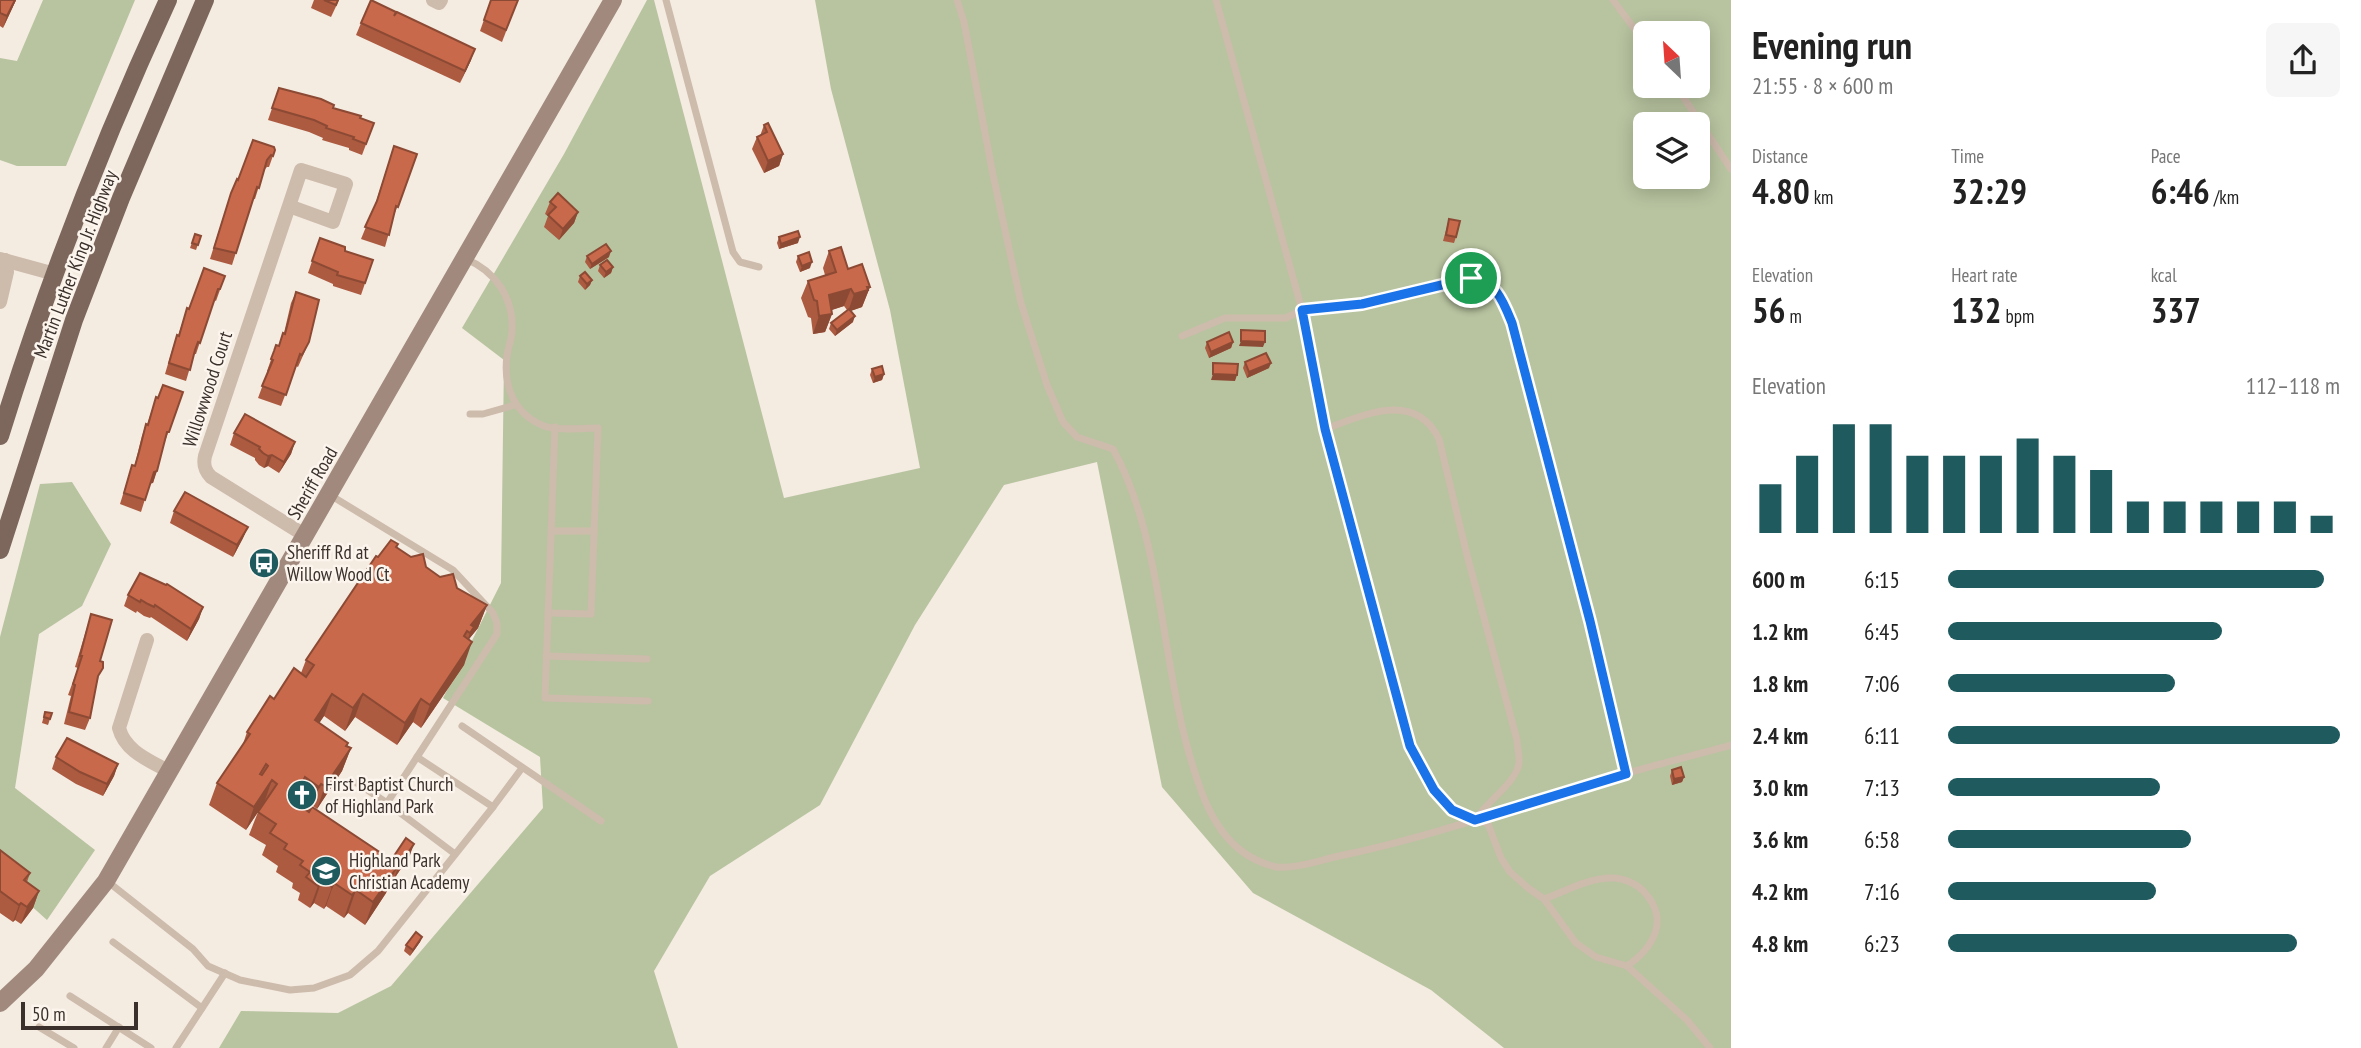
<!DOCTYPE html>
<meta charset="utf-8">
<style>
:root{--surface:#fff;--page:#f6f6f6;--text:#222;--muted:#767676;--accent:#1f5a5e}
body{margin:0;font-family:"PT Sans Narrow",sans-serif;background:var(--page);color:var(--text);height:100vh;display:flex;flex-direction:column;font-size:26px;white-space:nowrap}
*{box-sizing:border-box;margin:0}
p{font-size:23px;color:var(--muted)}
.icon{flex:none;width:38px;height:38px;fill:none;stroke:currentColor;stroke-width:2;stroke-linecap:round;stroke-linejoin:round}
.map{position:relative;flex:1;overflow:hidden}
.details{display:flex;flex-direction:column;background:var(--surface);width:630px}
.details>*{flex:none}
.needle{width:46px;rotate:335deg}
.buttons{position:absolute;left:1633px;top:21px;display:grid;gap:14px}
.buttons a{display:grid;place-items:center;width:77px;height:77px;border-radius:10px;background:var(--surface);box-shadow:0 4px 18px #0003;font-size:35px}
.scale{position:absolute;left:21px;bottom:18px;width:117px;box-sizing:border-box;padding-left:7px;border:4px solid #3b302b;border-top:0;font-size:19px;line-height:24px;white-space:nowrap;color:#3b302b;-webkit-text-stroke:5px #fbf5ee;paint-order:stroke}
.pin{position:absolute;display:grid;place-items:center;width:60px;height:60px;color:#fff;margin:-30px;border:4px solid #fff;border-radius:50%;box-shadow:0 2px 7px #0007}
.round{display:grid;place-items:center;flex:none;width:74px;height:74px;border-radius:10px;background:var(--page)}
.overview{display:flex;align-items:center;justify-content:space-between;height:119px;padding:0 21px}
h1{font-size:38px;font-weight:800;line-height:52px}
.metrics{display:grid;grid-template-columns:repeat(3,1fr);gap:10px;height:119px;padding:7px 21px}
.metrics div{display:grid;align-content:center}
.metrics b{font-size:35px;font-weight:800}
.metrics small{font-size:19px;font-weight:400}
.metrics p{font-size:19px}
.chart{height:196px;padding:14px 21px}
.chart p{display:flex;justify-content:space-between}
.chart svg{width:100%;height:126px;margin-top:7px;stroke:var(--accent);stroke-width:6}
ul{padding:0 21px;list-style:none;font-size:23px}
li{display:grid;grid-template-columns:112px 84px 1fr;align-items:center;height:52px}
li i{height:18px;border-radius:9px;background:var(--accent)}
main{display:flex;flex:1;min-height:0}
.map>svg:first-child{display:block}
.green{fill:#b8c4a0;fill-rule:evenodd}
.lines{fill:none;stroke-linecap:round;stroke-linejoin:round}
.lane{stroke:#cdbbac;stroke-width:7}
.street{stroke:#cdbbac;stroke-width:14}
.secondary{stroke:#a18a7d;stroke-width:18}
.primary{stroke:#7d675c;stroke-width:18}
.wall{fill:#ac5a40}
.shaded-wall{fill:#8c4a34}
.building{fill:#c8694b;stroke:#8c4a34;stroke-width:2;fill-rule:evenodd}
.route-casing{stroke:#fff;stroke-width:14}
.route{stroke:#1a73e8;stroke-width:9}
.labels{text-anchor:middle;stroke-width:5;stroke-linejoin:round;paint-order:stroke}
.street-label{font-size:19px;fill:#3b302b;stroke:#fbf5ee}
.poi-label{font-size:19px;fill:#3b302b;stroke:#fbf5ee;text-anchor:start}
</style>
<main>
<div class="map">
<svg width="1731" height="1048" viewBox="0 0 1731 1048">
<rect width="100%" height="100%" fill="#f4ebe1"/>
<!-- green -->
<g class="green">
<path d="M43 0H135L66 166H17L0 160V58L17 61Z"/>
<path d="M647 0H654L784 498 920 468 890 310 831 89 815 0H1731V1048H1504L1431 990 1253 893 1162 787 1097 462 1004 485 915 625 820 805 710 876 654 971 678 1048H219L241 1011 338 1013 391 986 543 808 540 757 443 698 501 583 504 360 462 328 564 154ZM1645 33H1698V86H1645ZM1645 124H1698V177H1645Z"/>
<path d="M72 482 111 544 82 606 39 634 15 788 95 850 47 920 28 903 0 871V637L40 484Z"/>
</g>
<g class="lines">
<!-- lane -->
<g class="lane">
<path d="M666 0 733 252 740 262 759 267"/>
<path d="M957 0 964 22 993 175 1021 303 1047 385 1063 422 1077 437 1113 449C1161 536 1161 652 1187 746 1199 790 1215 844 1261 862 1265 864 1272 866 1276 867 1296 869 1320 860 1339 856 1435 836 1529 802 1624 774 1659 764 1695 755 1731 745"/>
<path d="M1216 0 1302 310 1325 429 1410 746 1434 790 1452 810 1488 824 1501 858 1510 872 1528 888 1544 899 1576 943 1596 957 1627 966 1687 1020 1710 1048"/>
<path d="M1613 0 1645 43"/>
<path d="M1676 86 1731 169"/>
<path d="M466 259C495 271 514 298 512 330 512 339 508 347 507 356 503 386 514 414 544 426 559 431 582 428 598 428L591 614 548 613"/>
<path d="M1182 336 1225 318H1286L1302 310 1362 305 1471 278C1496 281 1503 301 1512 323L1590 621 1626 774"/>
<path d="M470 414H483L515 405"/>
<path d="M555 427 545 698 648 701"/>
<path d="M1325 429C1364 415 1415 390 1439 439L1467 555 1517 740C1517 747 1520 756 1519 763 1517 782 1486 802 1475 820"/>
<path d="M551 531H594"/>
<path d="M546 656 647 659"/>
<path d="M462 726 601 821"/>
<path d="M417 757 387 803 455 854"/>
<path d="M357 783 387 803"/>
<path d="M493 807 522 768"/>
<path d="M107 881 193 949 208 966 240 980 290 990 314 988 350 975 378 951 493 807 417 757 497 634V623L493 613 453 570 330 495"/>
<path d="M1544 899C1566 891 1588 878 1612 878 1624 878 1638 884 1646 894 1669 921 1653 948 1627 966"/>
<path d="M113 942 202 1008"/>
<path d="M70 996 151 1048"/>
<path d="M39 1027 74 1048"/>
<path d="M106 1048 119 1027"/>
<path d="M176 1048 225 973"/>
</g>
<!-- street -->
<g class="street">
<path d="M433 0 439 3 441 0"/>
<path d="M289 206 333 222 346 184 301 170 289 206 205 456C203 465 205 471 211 477L306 536"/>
<path d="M0 259 55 274"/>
<path d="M0 302 7 272 5 260"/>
<path d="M147 640 119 728C125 752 151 761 170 772"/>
</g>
<!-- secondary -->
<path class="secondary" d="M0 1003 36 969 106 881 613 0"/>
<!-- primary -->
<g class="primary">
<path d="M0 436C46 287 103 141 168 0"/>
<path d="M0 550 74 320 121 198 205 0"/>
</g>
</g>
<!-- wall -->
<g class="wall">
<path d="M0 0H16L3 28 0 26Z"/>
<path d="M314 0H339L331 17 311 8Z"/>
<path d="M491 0H518L502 42 480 31Z"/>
<path d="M394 16 471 60 460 83 356 35 361 23Z"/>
<path d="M279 88 374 123 362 155 349 150V148L322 140 323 138 309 132 268 120Z"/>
<path d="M764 125 783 154 779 166 764 173 752 149 757 137 760 136Z"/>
<path d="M394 146 417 154 393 218 385 247 361 239 375 205Z"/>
<path d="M275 150 269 167H267L264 170 255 199H253L232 265 210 259 227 205 237 179 238 180Z"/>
<path d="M550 202 578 212 574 223 559 240 544 227 548 216 545 214Z"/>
<path d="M1449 219 1456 237 1454 243 1443 241Z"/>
<path d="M195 234 201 236 196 250 190 248Z"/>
<path d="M779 237 798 243 779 249 777 243Z"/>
<path d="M320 238 345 251 373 260 361 295 333 286V284L308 273Z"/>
<path d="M829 251 848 269 870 287 862 307 850 311 853 322 835 336 829 329 831 323 847 310 844 306 831 310 832 314 825 332 813 334 811 318 808 317 801 298 808 281 825 275 823 268Z"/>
<path d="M587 256 609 257 590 269 585 262Z"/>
<path d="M798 256 810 268 800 272 796 262Z"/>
<path d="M600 265 613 267 611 273 604 278 598 271Z"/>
<path d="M225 276 216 301 214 300 196 354H194L186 381 165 374 173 347 177 335 178 336 187 308 189 309Z"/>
<path d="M580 276 592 280 590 285 585 290 578 282Z"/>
<path d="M296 292 309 342 298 367 296 366 281 406 258 398 268 371H267L274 351 279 346 284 333 291 303Z"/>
<path d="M1207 342H1233L1231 348 1209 358 1205 348Z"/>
<path d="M1245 362 1269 368 1247 378 1243 368Z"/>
<path d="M872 369 884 374 882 380 873 383 870 375Z"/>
<path d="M183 392 164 444 153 483H150L141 512 120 504 132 465 134 466 135 464 142 436 146 424 147 425 156 397 158 398Z"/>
<path d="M234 433 295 442 291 454 279 473 268 466 264 468 259 465 255 460V458L230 445Z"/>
<path d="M174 511 248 527 243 538 233 557 170 523Z"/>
<path d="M398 544 397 548 457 588 487 605 478 628 469 639 464 665 421 728 413 722 397 745 355 717 345 731 324 716 319 723 351 748 342 771 317 809 313 806 312 807 381 853 379 860 388 866 390 862 410 855 394 879 392 877 386 893 365 925 348 913 344 918 326 906 324 909 314 903 310 908 298 900 300 893 292 888 293 883 276 872 278 866 262 855 266 845 249 835 258 812 246 830 209 805 217 783 242 747 247 732 274 699 301 673 306 660 378 557Z"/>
<path d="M128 595 203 607 199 619 187 641 151 617 150 618 144 616 137 611 136 613 124 606Z"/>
<path d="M91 614 100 661 98 680 97 683 90 718 85 730 64 724 71 696 68 695 78 668 75 667Z"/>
<path d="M45 712 52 713 48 725 42 723Z"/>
<path d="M56 757 118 764 114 776 103 796 76 784 52 769Z"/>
<path d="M1672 770 1684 777 1682 782 1672 785 1670 776Z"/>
<path d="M0 850 30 873 27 882 39 891 33 908 21 924 15 920 13 922 0 913Z"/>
<path d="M422 937 420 942 410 956 404 951 406 945Z"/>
</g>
<!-- shaded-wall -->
<g class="shaded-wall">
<path d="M15 0H16L3 28 7 16Z"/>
<path d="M475 49 471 60 460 83 465 71Z"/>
<path d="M783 154 779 166 764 173 768 161Z"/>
<path d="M578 212 574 223 559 240 563 229Z"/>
<path d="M800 237 798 243 779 249 781 244Z"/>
<path d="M611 251 609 257 590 269 592 264Z"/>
<path d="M812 262 810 268 800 272 802 266Z"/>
<path d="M613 267 611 273 604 278 606 272Z"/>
<path d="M592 280 590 285 585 290 587 284Z"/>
<path d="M870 287 862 307 848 312 854 294Z"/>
<path d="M851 289 844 306 823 313 829 295Z"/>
<path d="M832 314 825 332 813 334 819 316Z"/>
<path d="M855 316 853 322 835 336 837 330Z"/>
<path d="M1241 341 1265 342 1263 347 1239 346Z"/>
<path d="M1233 342 1231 348 1209 358 1211 352Z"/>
<path d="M1271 363 1269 368 1247 378 1249 372Z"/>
<path d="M884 374 882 380 873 383 875 377Z"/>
<path d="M1213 374 1237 375 1235 381 1211 380Z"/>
<path d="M295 442 291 454 279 473 284 462Z"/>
<path d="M272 455 268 466 264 468 268 456Z"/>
<path d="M157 471 153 483 149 484 154 472Z"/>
<path d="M248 527 243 538 233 557 237 545Z"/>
<path d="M487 605 478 628 469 639 466 649 462 656 470 633 471 625Z"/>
<path d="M203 607 199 619 187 641 191 629Z"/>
<path d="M472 642 464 665 421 728 430 705Z"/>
<path d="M332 694 324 716 306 743 315 720Z"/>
<path d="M363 694 355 717 345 731 353 708Z"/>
<path d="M421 699 413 722 397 745 405 723Z"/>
<path d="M348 743 341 763 351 748 342 771 317 809 325 786Z"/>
<path d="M118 764 114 776 103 796 107 784Z"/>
<path d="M1684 777 1682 782 1672 785 1674 779Z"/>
<path d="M272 780 264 803 246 830 254 807Z"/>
<path d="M318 788 310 811 299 827 308 805Z"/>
<path d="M414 844 410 855 394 879 398 867Z"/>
<path d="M395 870 386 893 365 925 373 902Z"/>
<path d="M322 880 314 903 310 908 318 886Z"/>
<path d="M334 883 326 906 324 909 332 887Z"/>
<path d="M356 890 348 913 344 918 352 895Z"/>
<path d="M39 891 33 908 21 924 27 907Z"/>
<path d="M21 903 15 920 13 922 19 905Z"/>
<path d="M422 937 420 942 410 956 413 950Z"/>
</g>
<!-- building -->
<g class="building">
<path d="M0 0H15L7 16 0 13Z"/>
<path d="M324 0H338L336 5Z"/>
<path d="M371 0 396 12 394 16 397 12 475 49 465 71 361 23Z"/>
<path d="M491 0H518L506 30 484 20Z"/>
<path d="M279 88 321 99 334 105 333 108 361 116 360 118 374 123 366 144 353 139 354 137 326 128 327 126 314 120 272 108Z"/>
<path d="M768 123 783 154 768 161 757 137 767 132 764 125Z"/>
<path d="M253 140 274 147 275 150 273 156 271 155 267 160 259 188 257 187 236 253 214 248 231 193 237 179 238 180Z"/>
<path d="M394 146 417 154 398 207 396 206 389 235 365 227 377 201Z"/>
<path d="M558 193 578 212 563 229 548 215 556 207 550 202Z"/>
<path d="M1449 219 1460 221 1456 237 1446 235Z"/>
<path d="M798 231 800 237 781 244 779 237Z"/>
<path d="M195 234 201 236 198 245 192 243Z"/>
<path d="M320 238 345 247V251L373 260 365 283 337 275 338 272 312 261Z"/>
<path d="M606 244 611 251 592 264 587 256Z"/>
<path d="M841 247 848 269 862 264 870 287H867L868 290 854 294 851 289 829 295 832 314 819 316 817 301 814 300 808 281 836 272 829 251Z"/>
<path d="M809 252 812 262 802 266 798 256Z"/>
<path d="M607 260 613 267 606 272 600 265Z"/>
<path d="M204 268 225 276 220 289H218L200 343 198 342 195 350 190 370 169 363 177 335 179 336 187 308 189 309Z"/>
<path d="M585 272 592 280 587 284 580 276Z"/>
<path d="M296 292 319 300 309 342 302 355 300 354 286 395 262 386 273 360 271 359 274 351 276 345 279 346 283 333 285 334Z"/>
<path d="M849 309 855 316 837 330 831 323Z"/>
<path d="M1241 330 1265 331V342L1241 341Z"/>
<path d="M1229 332 1233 342 1211 352 1207 342Z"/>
<path d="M1266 353 1271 363 1249 372 1245 362Z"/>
<path d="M1213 363 1238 364 1237 375 1213 374Z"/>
<path d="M882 366 884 374 875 377 872 369Z"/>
<path d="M163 385 183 392 169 432H167L157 471 154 472 145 500 124 493 132 465 135 466 139 452 146 424 148 425 156 397 158 398Z"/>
<path d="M245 414 295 442 284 462 272 455 268 456 263 453 259 449 260 447 234 433Z"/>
<path d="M185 492 248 527 237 545 174 511Z"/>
<path d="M391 540 398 544 396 547 411 557 423 554 426 567 440 577 453 574 457 588 487 605 471 625 474 627 470 633 467 631 464 636 472 642 430 705 421 699 405 723 363 694 353 708 332 694 315 720 348 743 346 746 351 748 325 786 321 784 319 787 305 777 304 779 318 788 308 805 294 795 291 800 309 812 312 807 381 853 377 859 395 870 373 902 356 890 352 895 334 883 332 887 322 880 318 886 306 877 310 872 300 865 303 861 284 849 287 844 270 833 276 824 258 812 277 784 272 780 254 807 217 783 250 734 247 732 270 696 274 699 294 668 306 677 314 665 306 660 376 556 378 557ZM266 764 268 766 262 775 260 774Z"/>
<path d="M140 573 166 585 167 584 203 607 191 629 155 605 154 607 148 604 141 600 140 602 128 595Z"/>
<path d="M91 614 112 620 100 661 103 662V668L98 676 90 718 69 712 75 685 73 684 82 656H80Z"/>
<path d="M45 712 52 713 50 719 44 717Z"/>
<path d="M67 738 118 764 107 784 80 772 56 757Z"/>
<path d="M1681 767 1684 777 1674 779 1672 770Z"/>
<path d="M406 838 414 844 398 867 390 862Z"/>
<path d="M0 850 30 873 24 880 39 891 27 907 21 903 19 905 0 891Z"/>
<path d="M416 932 422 937 413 950 406 945Z"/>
</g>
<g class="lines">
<!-- route casing -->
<g class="route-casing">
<path id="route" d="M1471 278C1496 281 1503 301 1512 323L1590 621 1626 774 1475 820 1452 810 1434 790 1410 746 1325 429 1302 310 1362 304Z"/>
</g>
<!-- route -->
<use href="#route" class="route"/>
</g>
<!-- icons -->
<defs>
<g id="bus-disc" transform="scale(1.575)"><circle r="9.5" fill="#1f5a5e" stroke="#fbf5ee"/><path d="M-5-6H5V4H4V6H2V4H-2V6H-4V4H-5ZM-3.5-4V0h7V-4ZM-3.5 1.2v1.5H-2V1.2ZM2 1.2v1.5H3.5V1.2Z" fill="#fff"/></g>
<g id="church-disc" transform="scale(1.575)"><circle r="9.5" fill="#1f5a5e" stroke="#fbf5ee"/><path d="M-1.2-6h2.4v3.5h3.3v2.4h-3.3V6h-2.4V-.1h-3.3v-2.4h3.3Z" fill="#fff"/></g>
<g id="school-disc" transform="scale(1.575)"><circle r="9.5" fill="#1f5a5e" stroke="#fbf5ee"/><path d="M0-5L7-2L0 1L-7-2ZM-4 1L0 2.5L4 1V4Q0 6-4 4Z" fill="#fff"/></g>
</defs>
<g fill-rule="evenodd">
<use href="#bus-disc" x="264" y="563"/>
<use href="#church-disc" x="302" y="795"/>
<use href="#school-disc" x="326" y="871"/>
</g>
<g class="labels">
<!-- street labels -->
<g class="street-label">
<text transform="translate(75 264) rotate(-69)" y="7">Martin Luther King Jr. Highway</text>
<text transform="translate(207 389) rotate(-72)" y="7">Willowwood Court</text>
<text transform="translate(312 483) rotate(-60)" y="7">Sheriff Road</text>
</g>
<!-- poi labels -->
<g class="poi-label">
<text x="287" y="559">Sheriff Rd at<tspan x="287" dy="22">Willow Wood Ct</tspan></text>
<text x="325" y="791">First Baptist Church<tspan x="325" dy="22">of Highland Park</tspan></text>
<text x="349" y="867">Highland Park<tspan x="349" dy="22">Christian Academy</tspan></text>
</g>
</g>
</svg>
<div class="buttons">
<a><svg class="needle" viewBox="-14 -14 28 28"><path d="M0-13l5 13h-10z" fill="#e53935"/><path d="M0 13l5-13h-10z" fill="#767676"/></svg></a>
<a><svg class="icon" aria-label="layers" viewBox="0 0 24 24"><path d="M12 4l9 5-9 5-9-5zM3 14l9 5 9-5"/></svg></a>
</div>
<div class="scale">50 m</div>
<div class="pin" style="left:1471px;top:278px;background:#1e9e55"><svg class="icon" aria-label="arrive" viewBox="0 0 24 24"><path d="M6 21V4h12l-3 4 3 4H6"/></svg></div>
</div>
<section class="details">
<div class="overview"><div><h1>Evening run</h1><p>21:55 · 8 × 600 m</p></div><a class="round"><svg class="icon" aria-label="share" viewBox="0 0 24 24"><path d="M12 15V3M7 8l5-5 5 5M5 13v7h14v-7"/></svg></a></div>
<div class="metrics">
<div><p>Distance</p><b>4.80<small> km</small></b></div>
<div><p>Time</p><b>32:29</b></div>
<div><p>Pace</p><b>6:46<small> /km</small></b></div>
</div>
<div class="metrics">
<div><p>Elevation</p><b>56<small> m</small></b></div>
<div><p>Heart rate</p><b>132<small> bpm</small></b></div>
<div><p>kcal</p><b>337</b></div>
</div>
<div class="chart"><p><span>Elevation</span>112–118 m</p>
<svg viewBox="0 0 160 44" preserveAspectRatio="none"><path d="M5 44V27M15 44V17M25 44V6M35 44V6M45 44V17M55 44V17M65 44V17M75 44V11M85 44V17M95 44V22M105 44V33M115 44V33M125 44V33M135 44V33M145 44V33M155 44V38"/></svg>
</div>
<ul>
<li><b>600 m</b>6:15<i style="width:96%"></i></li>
<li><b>1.2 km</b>6:45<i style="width:70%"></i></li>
<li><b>1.8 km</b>7:06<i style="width:58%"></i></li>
<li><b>2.4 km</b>6:11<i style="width:100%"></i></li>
<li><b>3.0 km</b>7:13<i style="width:54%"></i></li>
<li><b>3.6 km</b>6:58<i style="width:62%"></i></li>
<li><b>4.2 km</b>7:16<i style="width:53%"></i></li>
<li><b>4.8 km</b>6:23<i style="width:89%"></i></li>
</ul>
</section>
</main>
